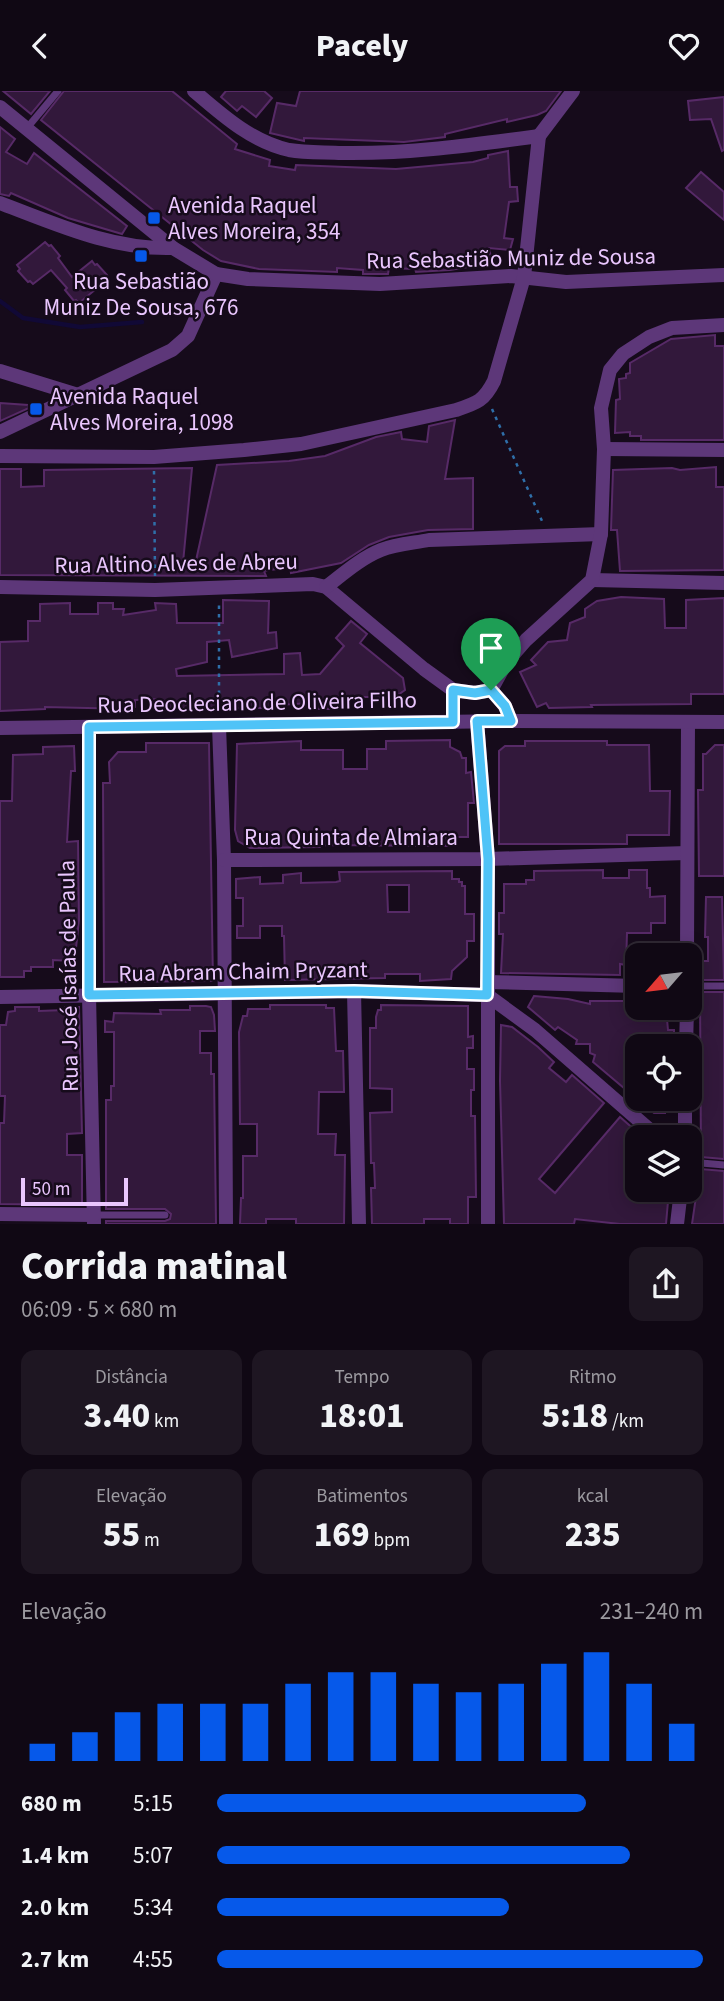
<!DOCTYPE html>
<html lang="pt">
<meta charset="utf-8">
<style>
:root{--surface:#100814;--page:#1e1622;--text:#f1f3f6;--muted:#9c9aa0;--line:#302934;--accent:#0659ea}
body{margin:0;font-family:"Source Sans 3",sans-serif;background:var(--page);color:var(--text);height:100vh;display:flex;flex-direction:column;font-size:26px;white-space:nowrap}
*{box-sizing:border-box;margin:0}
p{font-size:23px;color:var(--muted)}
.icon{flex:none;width:38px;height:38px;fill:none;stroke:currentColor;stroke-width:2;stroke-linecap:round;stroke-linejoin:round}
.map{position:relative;height:1133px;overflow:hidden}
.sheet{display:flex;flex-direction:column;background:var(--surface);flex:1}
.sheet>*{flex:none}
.needle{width:46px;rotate:242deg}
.tools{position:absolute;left:625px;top:852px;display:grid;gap:14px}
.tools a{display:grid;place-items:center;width:77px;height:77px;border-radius:14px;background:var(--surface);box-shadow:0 4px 18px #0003,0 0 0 2px var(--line);font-size:35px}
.scale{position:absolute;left:21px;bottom:18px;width:107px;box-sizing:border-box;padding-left:7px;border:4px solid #eac6fe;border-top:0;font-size:19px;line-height:24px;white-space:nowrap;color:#eac6fe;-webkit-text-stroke:5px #160b1b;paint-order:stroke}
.pin{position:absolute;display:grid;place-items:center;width:60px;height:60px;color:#fff;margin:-72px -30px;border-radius:50% 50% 50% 0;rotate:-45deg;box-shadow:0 0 7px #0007}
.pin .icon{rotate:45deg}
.round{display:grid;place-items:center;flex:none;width:74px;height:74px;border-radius:14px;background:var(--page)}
.summary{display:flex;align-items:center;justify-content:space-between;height:119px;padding:0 21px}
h1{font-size:38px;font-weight:800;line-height:52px}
.stats{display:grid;grid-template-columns:repeat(3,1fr);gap:10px;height:119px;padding:7px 21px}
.stats div{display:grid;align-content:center;border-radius:14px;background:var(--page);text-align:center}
.stats b{font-size:35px;font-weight:800}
.stats small{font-size:19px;font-weight:400}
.stats p{font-size:19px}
.chart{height:196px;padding:14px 21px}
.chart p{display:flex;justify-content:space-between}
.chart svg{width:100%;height:126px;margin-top:7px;stroke:var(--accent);stroke-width:6}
ul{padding:0 21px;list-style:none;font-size:23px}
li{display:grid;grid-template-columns:112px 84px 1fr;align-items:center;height:52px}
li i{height:18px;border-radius:9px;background:var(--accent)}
header{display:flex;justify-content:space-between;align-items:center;height:91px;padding:0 21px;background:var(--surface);font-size:32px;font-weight:800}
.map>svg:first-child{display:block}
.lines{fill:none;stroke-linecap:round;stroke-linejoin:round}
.stream{stroke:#110936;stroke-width:4.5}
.building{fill:#32183b;stroke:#572a67;stroke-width:2;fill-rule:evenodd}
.path{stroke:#2f6fa9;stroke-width:2.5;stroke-dasharray:3.5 5;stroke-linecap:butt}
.service{stroke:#5d3779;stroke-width:7}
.minor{stroke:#5d3779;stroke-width:14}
.tertiary{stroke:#5d3779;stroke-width:14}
.route-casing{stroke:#fff;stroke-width:14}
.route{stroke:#4fc3f7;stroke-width:9}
.poi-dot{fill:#0659ea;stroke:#160b1b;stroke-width:2.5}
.labels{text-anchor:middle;stroke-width:5;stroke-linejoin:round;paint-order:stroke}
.poi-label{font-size:23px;fill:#eac6fe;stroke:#160b1b;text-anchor:start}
.street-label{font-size:23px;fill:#eac6fe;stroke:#160b1b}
</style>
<header><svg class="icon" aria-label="back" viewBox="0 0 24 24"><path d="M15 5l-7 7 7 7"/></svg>Pacely<svg class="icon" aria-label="heart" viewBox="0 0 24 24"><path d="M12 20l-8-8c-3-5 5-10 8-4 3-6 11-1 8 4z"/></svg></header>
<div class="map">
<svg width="724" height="1133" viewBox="0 0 724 1133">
<rect width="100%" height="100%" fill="#160b1b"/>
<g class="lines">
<!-- stream -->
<path class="stream" d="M0 210 23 227 80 236 142 231"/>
</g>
<!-- building -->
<g class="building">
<path d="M3 0H50L31 23Z"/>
<path d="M64 0H172L237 53 235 58 270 69 269 75 295 79 296 74 396 78 473 71 488 67V64L508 60 510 96H517L518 110 509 111 504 147 513 148 510 159 489 157 492 172 450 179 416 181 415 178 389 177 388 183H363V179L337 177V181L259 178 221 170 203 159 41 29Z"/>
<path d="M226 0H264L272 7 256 26 242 15 237 20 221 6Z"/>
<path d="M300 0H561L546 20 537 24 507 31V28L445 43V46L404 51 304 47V50L270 42 277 12 296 15Z"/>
<path d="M724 6V59L722 60 711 28 690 29 688 10Z"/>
<path d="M0 36 15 48 6 61 27 73 34 62 127 135 122 143 68 127 11 102 9 105 0 103Z"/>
<path d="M701 81 724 101V129L686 97Z"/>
<path d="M45 151 49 155 51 154 60 165 58 167 72 186 92 170 95 174 97 173 107 184 104 186 107 189 79 212 76 209 74 210 65 199 67 197 51 179 33 193 30 190 28 191 18 180 20 178 17 174Z"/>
<path d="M715 244V255H724V349H641V345H630V341L615 342 616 309 620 308 619 288 626 287V283L630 282V272L671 248Z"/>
<path d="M0 312 28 314 29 317 0 330Z"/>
<path d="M455 329 445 388 473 387V438L428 439 389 446 369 454 341 472 291 482 290 476 264 480 266 485 0 484V378H21V396L44 395V379L192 377 183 472 195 474 217 374 289 370 325 365 376 346 401 341 402 348 427 351 429 335Z"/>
<path d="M716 376V396H724V479L620 480 617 439H611L613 379 672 377 680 379Z"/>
<path d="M621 506 664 508 665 537H686V509L724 507V603H691V613L591 614 592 616 549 617 546 612 537 616 520 581 536 574 531 569 548 551 567 549 570 532 585 526V518L597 510Z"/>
<path d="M223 509 269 510 268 542 276 541 277 557 232 566 229 549 207 551V571L176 578 177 585 284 583V563L300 562 302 584 320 583 344 555 336 547 351 530 367 543 360 552 403 587 405 599 395 606H342V618H310V612L278 614 277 617H160V608L135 609V616L130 618 45 616V618L0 620V551L28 550V530H40V513L70 512V523H98V512H113V518H124L123 524 156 519 155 512 176 513 177 532H223Z"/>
<path d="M450 649V656L460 661 462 667H466V682L471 681 474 712H468V746H454V755L320 754V756L250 757 238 750 235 739 237 653 301 650V659H343V678H367V658H386V650Z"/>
<path d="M525 650H607V654H649L650 700H670L669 744H627V753H499V660L505 655H525Z"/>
<path d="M146 652H209L213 890 104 891 103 692H110L109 671 118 661H146Z"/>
<path d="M715 654H724V785H699L698 699H703V663H706Z"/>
<path d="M74 655 75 680H71L67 751 78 750 79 829 76 857H71V870L53 869V876H31V880H24V886H0V710H12L13 664 43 663V656Z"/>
<path d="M603 779V787H629V779H647V797H650V806L665 805V832H651V842H627L626 874 620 873V884L501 882 503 843H499V822H504V793H526V789H534V780Z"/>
<path d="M452 780V788H459V791H462V795H465V823H474V850H467V866L452 880 451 888 420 890V883H385V887L285 889 284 845H282V835H260V847H237V835H243V807H236V788L260 786V793L283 792V784L301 782V792L336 791 340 790 339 781ZM387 794H409V821H388Z"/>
<path d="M706 806H722L724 889H700V870H708V846H705Z"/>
<path d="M700 901H724V1068L701 1066Z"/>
<path d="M534 905 568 908 590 913V910H637V917H666L668 939H674V953H670V956H637V1008L593 971 595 964 590 962V953H576L577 949 558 936 555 939 528 916Z"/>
<path d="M270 914H326V917H334L336 960H343L344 1001H319L318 1043H336L335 1064H345L344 1133H296V1128H266V1133H240L241 1107H243V1065H257V1033H240L239 941 243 925H247L248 918H270Z"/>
<path d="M381 914 468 915V946L473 945V957H467V978H474V999H471V1025H475L476 1106H468V1133H450V1128H424V1133H372L371 1097H375L374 1072H371L370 1022 392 1021V998L370 997V937H376V926L378 919H381Z"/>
<path d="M190 915H206L211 916 214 924 215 940H200V962H211V983H214L216 1133H106V1130H165L170 1128 171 1123 165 1118H106V1009H111V995H114V941H105V930L113 931 114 922 161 923 160 919H190Z"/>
<path d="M15 916H39V920L65 919V916H79L82 1042 67 1043V1064H82V1114L0 1113V1032H4L5 1005H0V934H6L8 921 15 920Z"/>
<path d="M501 934 512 936 538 956 554 971 549 977 566 991 572 984 604 1012 539 1088 555 1102 620 1026 637 1041V1099H669L666 1133H620L575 1128 574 1133H504L500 990Z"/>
<path d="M637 1008H665V1022H654Z"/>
<path d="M700 1078 724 1080V1133H692Z"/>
</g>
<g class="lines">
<!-- path -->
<g class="path">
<path d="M492 318 542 430"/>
<path d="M154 380 155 485"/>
<path d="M219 620V511"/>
</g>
<!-- service -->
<g class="service">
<path d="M27 37 58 0"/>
<path d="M690 895H724"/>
<path d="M690 1071 724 1074"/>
<path d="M94 1124H165"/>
</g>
<!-- minor -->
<g class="minor">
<path d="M0 16 173 157 216 183 188 245 172 259 0 341"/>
<path d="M539 45 573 0"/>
<path d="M0 112C56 133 112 159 173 157"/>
<path d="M216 183 248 188 380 193 511 185 566 191 724 184"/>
<path d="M0 280 78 304"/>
<path d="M604 358 724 359"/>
<path d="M0 365 154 366 244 359 301 353 456 319C477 312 484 310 494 290L524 186 539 45C473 54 409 63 342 62 325 61 306 62 289 59 252 51 222 24 194 0"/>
<path d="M592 489 724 492"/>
<path d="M0 496 155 499 313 493 326 496 424 578 453 599 475 602 491 599"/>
<path d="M326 496C343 483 361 467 381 459 396 453 414 452 429 449L601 443"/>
<path d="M453 599V631"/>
<path d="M491 599 506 572 526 549 592 489 601 443 604 358 601 317 610 279 623 263 649 246 672 237 724 234"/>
<path d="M491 599 505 615 511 630"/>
<path d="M477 630 488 768V1133"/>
<path d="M219 635 224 769 226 1133"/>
<path d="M89 636V904L94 1133"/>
<path d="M224 769 488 768 687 762"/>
<path d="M687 864 688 632"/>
<path d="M487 891 637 895"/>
<path d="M354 900 359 1133"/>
<path d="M0 906 354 900 487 904 535 939 658 1046"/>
<path d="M686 956 687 917"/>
<path d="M685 1046V1008"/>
<path d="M0 1123 94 1124"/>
<path d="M677 1133 681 1099"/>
</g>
<!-- tertiary -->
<path class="tertiary" d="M0 637 511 630 724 631"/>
</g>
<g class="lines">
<!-- route casing -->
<g class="route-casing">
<path id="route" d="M453 599 475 602 491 599 505 615 511 630H477L488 768 487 904 354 900 89 904V636L453 631Z"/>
</g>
<!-- route -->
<use href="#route" class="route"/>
</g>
<!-- markers -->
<g class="poi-dot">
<rect x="147" y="120" width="14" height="14" rx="3.5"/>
<rect x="134" y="158" width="14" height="14" rx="3.5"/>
<rect x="29" y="311" width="14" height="14" rx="3.5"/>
</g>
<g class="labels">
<!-- poi labels -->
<g class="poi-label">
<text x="168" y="122">Avenida Raquel<tspan x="168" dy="26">Alves Moreira, 354</tspan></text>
<text x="141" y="198" text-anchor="middle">Rua Sebastião<tspan x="141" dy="26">Muniz De Sousa, 676</tspan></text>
<text x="50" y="313">Avenida Raquel<tspan x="50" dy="26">Alves Moreira, 1098</tspan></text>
</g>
<!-- street labels -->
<g class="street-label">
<text transform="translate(511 167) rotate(-1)" y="8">Rua Sebastião Muniz de Sousa</text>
<text transform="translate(176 472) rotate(-1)" y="8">Rua Altino Alves de Abreu</text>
<text transform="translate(257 611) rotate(-1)" y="8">Rua Deocleciano de Oliveira Filho</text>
<text x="351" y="754">Rua Quinta de Almiara</text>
<text transform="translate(243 880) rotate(-1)" y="8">Rua Abram Chaim Pryzant</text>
<text transform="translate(68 885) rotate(-91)" y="8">Rua José Isaías de Paula</text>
</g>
</g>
</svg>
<div class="tools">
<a><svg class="needle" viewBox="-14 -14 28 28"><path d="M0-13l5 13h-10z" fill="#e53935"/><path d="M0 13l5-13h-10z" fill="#9c9aa0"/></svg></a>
<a><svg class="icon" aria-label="locate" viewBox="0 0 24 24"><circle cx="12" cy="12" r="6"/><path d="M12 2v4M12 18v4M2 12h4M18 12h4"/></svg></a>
<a><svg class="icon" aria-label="layers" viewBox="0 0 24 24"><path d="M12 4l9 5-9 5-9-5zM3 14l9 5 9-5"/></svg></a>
</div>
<div class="scale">50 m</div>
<div class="pin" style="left:491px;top:599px;background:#1e9e55"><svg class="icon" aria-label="arrive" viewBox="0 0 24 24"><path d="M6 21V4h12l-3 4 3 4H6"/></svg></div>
</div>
<section class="sheet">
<div class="summary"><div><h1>Corrida matinal</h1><p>06:09 · 5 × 680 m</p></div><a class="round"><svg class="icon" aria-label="share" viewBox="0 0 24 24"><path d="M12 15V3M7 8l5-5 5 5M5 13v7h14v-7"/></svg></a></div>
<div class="stats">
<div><p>Distância</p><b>3.40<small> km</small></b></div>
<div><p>Tempo</p><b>18:01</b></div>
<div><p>Ritmo</p><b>5:18<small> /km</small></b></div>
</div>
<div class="stats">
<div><p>Elevação</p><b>55<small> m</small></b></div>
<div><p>Batimentos</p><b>169<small> bpm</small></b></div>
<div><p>kcal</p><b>235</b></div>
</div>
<div class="chart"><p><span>Elevação</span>231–240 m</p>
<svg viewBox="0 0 160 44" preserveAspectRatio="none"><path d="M5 44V38M15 44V34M25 44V27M35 44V24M45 44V24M55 44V24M65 44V17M75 44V13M85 44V13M95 44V17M105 44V20M115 44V17M125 44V10M135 44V6M145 44V17M155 44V31"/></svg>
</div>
<ul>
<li><b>680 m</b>5:15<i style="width:76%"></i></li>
<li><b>1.4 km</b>5:07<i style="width:85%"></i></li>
<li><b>2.0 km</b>5:34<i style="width:60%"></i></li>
<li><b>2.7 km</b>4:55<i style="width:100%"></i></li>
</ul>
</section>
